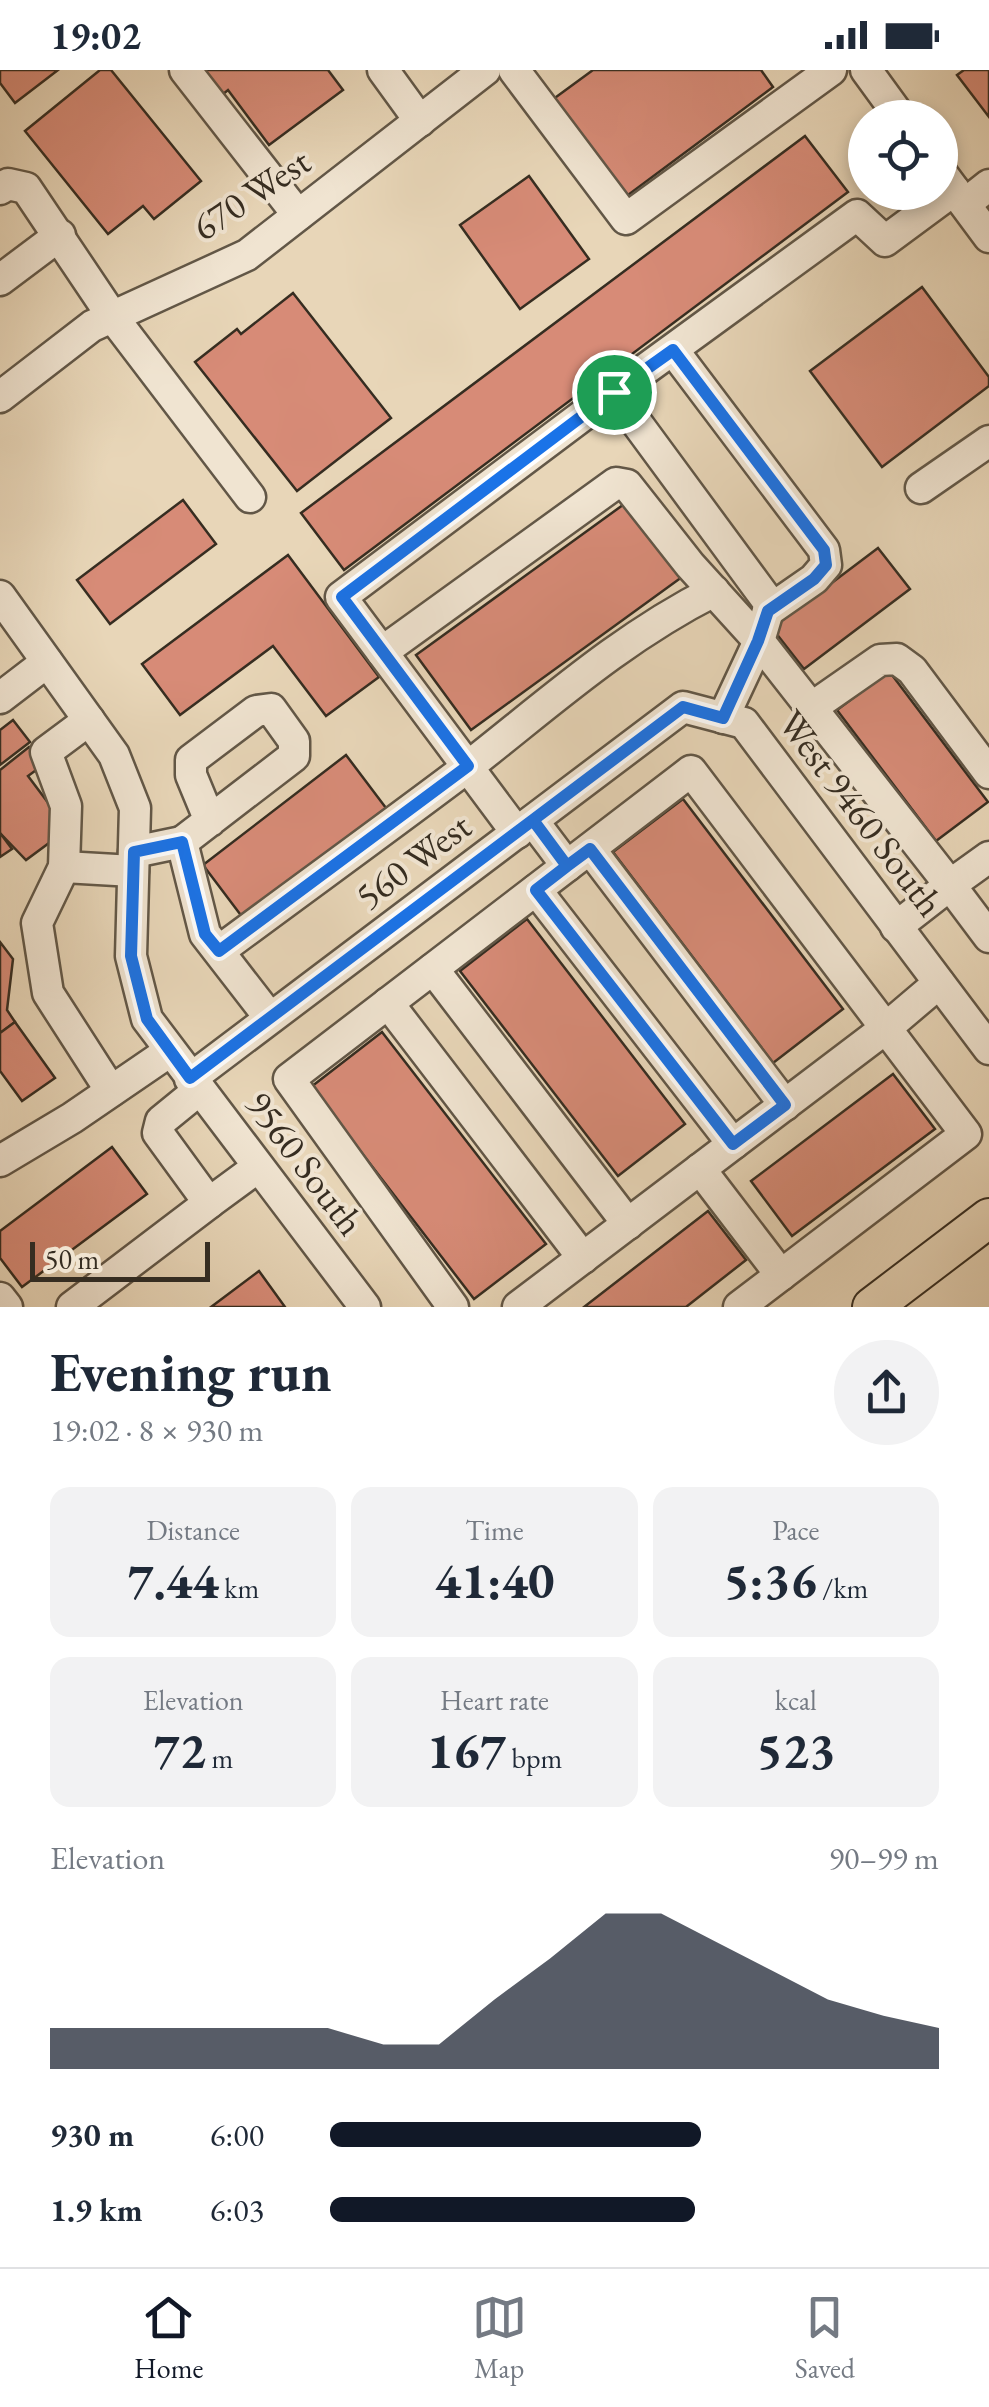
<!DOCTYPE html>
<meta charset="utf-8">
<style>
:root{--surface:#fff;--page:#f2f2f3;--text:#1f2937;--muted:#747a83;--line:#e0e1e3;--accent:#111827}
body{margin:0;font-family:"EB Garamond",serif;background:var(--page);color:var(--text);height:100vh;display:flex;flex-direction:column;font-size:38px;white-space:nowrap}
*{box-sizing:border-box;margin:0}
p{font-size:32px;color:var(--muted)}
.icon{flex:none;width:55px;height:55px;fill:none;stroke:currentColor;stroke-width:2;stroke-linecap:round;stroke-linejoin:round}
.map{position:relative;height:1237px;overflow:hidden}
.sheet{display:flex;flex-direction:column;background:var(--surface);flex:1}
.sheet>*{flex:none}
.tools{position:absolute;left:848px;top:30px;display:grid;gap:20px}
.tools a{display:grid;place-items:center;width:110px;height:110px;border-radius:50%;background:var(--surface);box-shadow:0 5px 15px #0003;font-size:50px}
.scale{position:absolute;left:30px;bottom:25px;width:180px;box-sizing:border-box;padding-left:10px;border:5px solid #362d21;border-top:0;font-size:28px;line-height:35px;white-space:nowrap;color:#362d21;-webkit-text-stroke:8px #f0e4d1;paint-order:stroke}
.pin{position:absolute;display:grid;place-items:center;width:85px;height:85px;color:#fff;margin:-42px;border:5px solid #fff;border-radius:50%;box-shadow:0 2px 10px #0007}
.round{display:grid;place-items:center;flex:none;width:105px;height:105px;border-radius:52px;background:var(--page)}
.summary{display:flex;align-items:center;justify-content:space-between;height:170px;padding:0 50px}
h1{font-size:55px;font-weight:700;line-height:75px}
.stats{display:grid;grid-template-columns:repeat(3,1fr);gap:15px;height:170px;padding:10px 50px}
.stats div{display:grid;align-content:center;border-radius:20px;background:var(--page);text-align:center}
.stats b{font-size:50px;font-weight:700}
.stats small{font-size:28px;font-weight:400}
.stats p{font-size:28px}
.chart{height:280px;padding:20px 50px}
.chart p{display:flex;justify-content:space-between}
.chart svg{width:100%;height:180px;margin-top:10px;fill:var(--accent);opacity:.7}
ul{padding:0 50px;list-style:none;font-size:32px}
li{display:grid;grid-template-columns:160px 120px 1fr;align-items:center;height:75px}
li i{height:25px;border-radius:12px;background:var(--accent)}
.status{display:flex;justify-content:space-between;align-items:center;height:70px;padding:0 50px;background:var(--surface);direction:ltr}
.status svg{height:28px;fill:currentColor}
.tabs{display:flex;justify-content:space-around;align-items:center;height:140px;border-top:2px solid var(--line);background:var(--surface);font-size:28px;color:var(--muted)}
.tabs a{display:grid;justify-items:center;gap:5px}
.tabs .current{color:var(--accent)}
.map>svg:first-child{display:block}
.building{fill:#d78b77;stroke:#362d21;stroke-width:2.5}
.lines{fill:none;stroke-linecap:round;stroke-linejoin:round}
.minor-casing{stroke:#625747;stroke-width:35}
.major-casing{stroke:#362d21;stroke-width:42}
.minor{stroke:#f0e4d1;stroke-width:30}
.major{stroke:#e8d6b8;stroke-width:38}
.route-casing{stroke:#fff;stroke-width:20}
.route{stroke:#1a73e8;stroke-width:12}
.labels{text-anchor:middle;stroke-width:8;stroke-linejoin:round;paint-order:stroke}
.street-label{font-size:38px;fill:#362d21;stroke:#f0e4d1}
</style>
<div class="status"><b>19:02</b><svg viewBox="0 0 49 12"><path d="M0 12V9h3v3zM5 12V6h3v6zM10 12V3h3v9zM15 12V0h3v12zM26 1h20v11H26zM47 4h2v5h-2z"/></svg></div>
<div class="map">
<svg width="989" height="1237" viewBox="0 0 989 1237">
<rect width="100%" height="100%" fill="#e8d6b8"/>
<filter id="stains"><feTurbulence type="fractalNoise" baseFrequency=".002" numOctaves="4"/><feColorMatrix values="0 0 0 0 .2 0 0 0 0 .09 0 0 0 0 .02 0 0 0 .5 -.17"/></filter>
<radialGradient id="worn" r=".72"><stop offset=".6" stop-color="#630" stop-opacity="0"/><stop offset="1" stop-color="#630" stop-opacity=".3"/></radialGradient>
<!-- building -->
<g class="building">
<path d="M0 0H58L15 33 0 13Z"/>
<path d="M100 0H111L201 111 154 149 143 136 108 164 25 61Z"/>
<path d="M204 0H328L343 20 269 75 228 20 222 25Z"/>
<path d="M593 0H761L773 17 624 128 552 30Z"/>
<path d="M964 0H989V47L957 5Z"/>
<path d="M805 66 848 122 344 500 301 443Z"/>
<path d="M529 106 589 189 520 239 460 155Z"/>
<path d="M922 217 989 307V316L882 397 810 301Z"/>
<path d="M293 223 391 348 297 421 195 292 237 259 241 264Z"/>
<path d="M183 430 216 474 110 554 77 510Z"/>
<path d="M627 432 682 507 471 660 416 585Z"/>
<path d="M878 478 910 519 804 599 772 558Z"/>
<path d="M288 485 379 607 326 646 273 576 180 645 142 594Z"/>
<path d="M889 601 988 732 936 771 837 640Z"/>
<path d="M13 650 30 672 0 695V660Z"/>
<path d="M29 677 43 695 28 706 55 742 53 770 26 790 0 763V700Z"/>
<path d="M346 685 386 738 243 848 203 795Z"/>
<path d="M683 729 843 939 773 993 613 782Z"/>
<path d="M0 763 12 779 0 787Z"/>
<path d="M527 849 685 1054 618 1106 460 901Z"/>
<path d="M0 872 13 889 7 940 15 952 0 963Z"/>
<path d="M15 952 55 1008 22 1031 0 1001V963Z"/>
<path d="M382 962 546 1174 474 1229 311 1017Z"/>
<path d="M893 1004 935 1059 792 1166 751 1111Z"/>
<path d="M112 1077 147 1124 22 1217 0 1188V1161Z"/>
<path d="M708 1141 746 1190 686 1237H584Z"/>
<path d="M259 1201 285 1237H211Z"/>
</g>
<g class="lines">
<!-- minor casing -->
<g class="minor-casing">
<g id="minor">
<path d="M185 0 298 145"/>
<path d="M383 0 420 51"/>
<path d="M514 0 626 149 831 0"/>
<path d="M866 0 901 48"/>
<path d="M940 101 989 167"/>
<path d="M0 119 8 114 26 118 112 246 250 427"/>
<path d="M965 134 989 115"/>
<path d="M0 210 60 165"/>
<path d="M673 280 824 480 826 495 814 509 768 541"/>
<path d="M0 327 92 256 247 185 485 0"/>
<path d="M921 418 989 371"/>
<path d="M0 526 114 685 135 738 131 886 147 949 365 1237"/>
<path d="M382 582 616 413 627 415 690 495 759 571 950 815 896 857"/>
<path d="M0 628 47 592"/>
<path d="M811 638 880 590 897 589 912 600 989 703"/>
<path d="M723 648 759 571 770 534 614 322 857 145 885 171 954 120"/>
<path d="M89 650 46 682 66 736 64 797 37 853 48 923 111 1021"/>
<path d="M533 751 567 796"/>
<path d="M517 763 341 527 614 322"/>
<path d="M182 772 294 686V671L271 639 256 641 191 690V705L210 751"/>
<path d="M590 779 785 1035"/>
<path d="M134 782 182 772 205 864 270 948"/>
<path d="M989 787 950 815 989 867"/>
<path d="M64 797 133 801"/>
<path d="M536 820 733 1074"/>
<path d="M219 881C301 820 384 760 465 699 547 635 619 569 714 521"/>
<path d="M433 899 628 1154"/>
<path d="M388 933 583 1188"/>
<path d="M190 1009 683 637 744 653 989 979"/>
<path d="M0 1091 72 1048 170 981"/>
<path d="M700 1099 781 1205"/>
<path d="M209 1133 258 1097"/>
<path d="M0 1228 7 1237"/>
<path d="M72 1237 209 1133 158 1063 161 1051 199 1020"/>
<path d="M453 1237 289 1009 691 701 966 1064 739 1237"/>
<path d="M518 1237 886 958 939 913"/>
</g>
</g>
<!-- major casing -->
<g class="major-casing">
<path id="major" d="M872 1237 989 1148"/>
</g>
<!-- minor -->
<use href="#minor" class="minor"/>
<!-- major -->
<use href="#major" class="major"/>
</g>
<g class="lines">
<!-- route casing -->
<g class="route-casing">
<path id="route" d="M614 322 342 527 468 696 219 881 205 864 182 772 134 782 131 886 147 949 190 1008 533 750 567 796 536 820 733 1074 785 1035 590 779 567 796 533 750 683 637 723 648 758 571 768 541 814 509 826 495 824 480 673 280 614 322"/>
</g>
<!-- route -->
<use href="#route" class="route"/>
</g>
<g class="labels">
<!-- street labels -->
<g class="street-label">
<text transform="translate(251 124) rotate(-34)" y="13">670 West</text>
<text transform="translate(861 743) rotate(53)" y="13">West 9460 South</text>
<text transform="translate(413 791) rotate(-37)" y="13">560 West</text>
<text transform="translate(305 1093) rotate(53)" y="13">9560 South</text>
</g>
</g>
<rect width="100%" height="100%" filter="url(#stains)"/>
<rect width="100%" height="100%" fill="url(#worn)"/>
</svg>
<div class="tools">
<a><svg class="icon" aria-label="locate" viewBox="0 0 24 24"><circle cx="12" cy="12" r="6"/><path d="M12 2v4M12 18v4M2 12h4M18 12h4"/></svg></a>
</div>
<div class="scale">50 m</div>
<div class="pin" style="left:614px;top:322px;background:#1e9e55"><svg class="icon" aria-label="arrive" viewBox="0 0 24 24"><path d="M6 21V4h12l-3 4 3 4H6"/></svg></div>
</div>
<section class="sheet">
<div class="summary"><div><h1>Evening run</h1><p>19:02 · 8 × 930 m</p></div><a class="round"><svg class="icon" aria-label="share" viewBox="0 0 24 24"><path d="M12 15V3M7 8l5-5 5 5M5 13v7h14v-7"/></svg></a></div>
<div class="stats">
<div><p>Distance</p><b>7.44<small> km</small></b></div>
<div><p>Time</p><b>41:40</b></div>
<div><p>Pace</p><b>5:36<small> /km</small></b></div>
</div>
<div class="stats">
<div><p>Elevation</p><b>72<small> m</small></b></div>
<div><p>Heart rate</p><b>167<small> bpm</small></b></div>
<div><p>kcal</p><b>523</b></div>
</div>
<div class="chart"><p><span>Elevation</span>90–99 m</p>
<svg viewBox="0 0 160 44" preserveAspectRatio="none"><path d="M0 44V34L10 34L20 34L30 34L40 34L50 34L60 38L70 38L80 27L90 17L100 6L110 6L120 13L130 20L140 27L150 31L160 34V44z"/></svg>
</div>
<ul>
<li><b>930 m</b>6:00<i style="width:61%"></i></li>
<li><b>1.9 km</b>6:03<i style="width:60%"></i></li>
</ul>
</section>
<nav class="tabs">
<a class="current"><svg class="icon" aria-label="home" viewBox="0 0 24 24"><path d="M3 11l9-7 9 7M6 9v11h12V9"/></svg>Home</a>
<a><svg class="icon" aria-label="map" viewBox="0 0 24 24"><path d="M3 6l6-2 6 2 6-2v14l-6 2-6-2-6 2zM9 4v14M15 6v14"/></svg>Map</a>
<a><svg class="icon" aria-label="saved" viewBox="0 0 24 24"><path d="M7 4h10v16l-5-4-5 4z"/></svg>Saved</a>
</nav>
